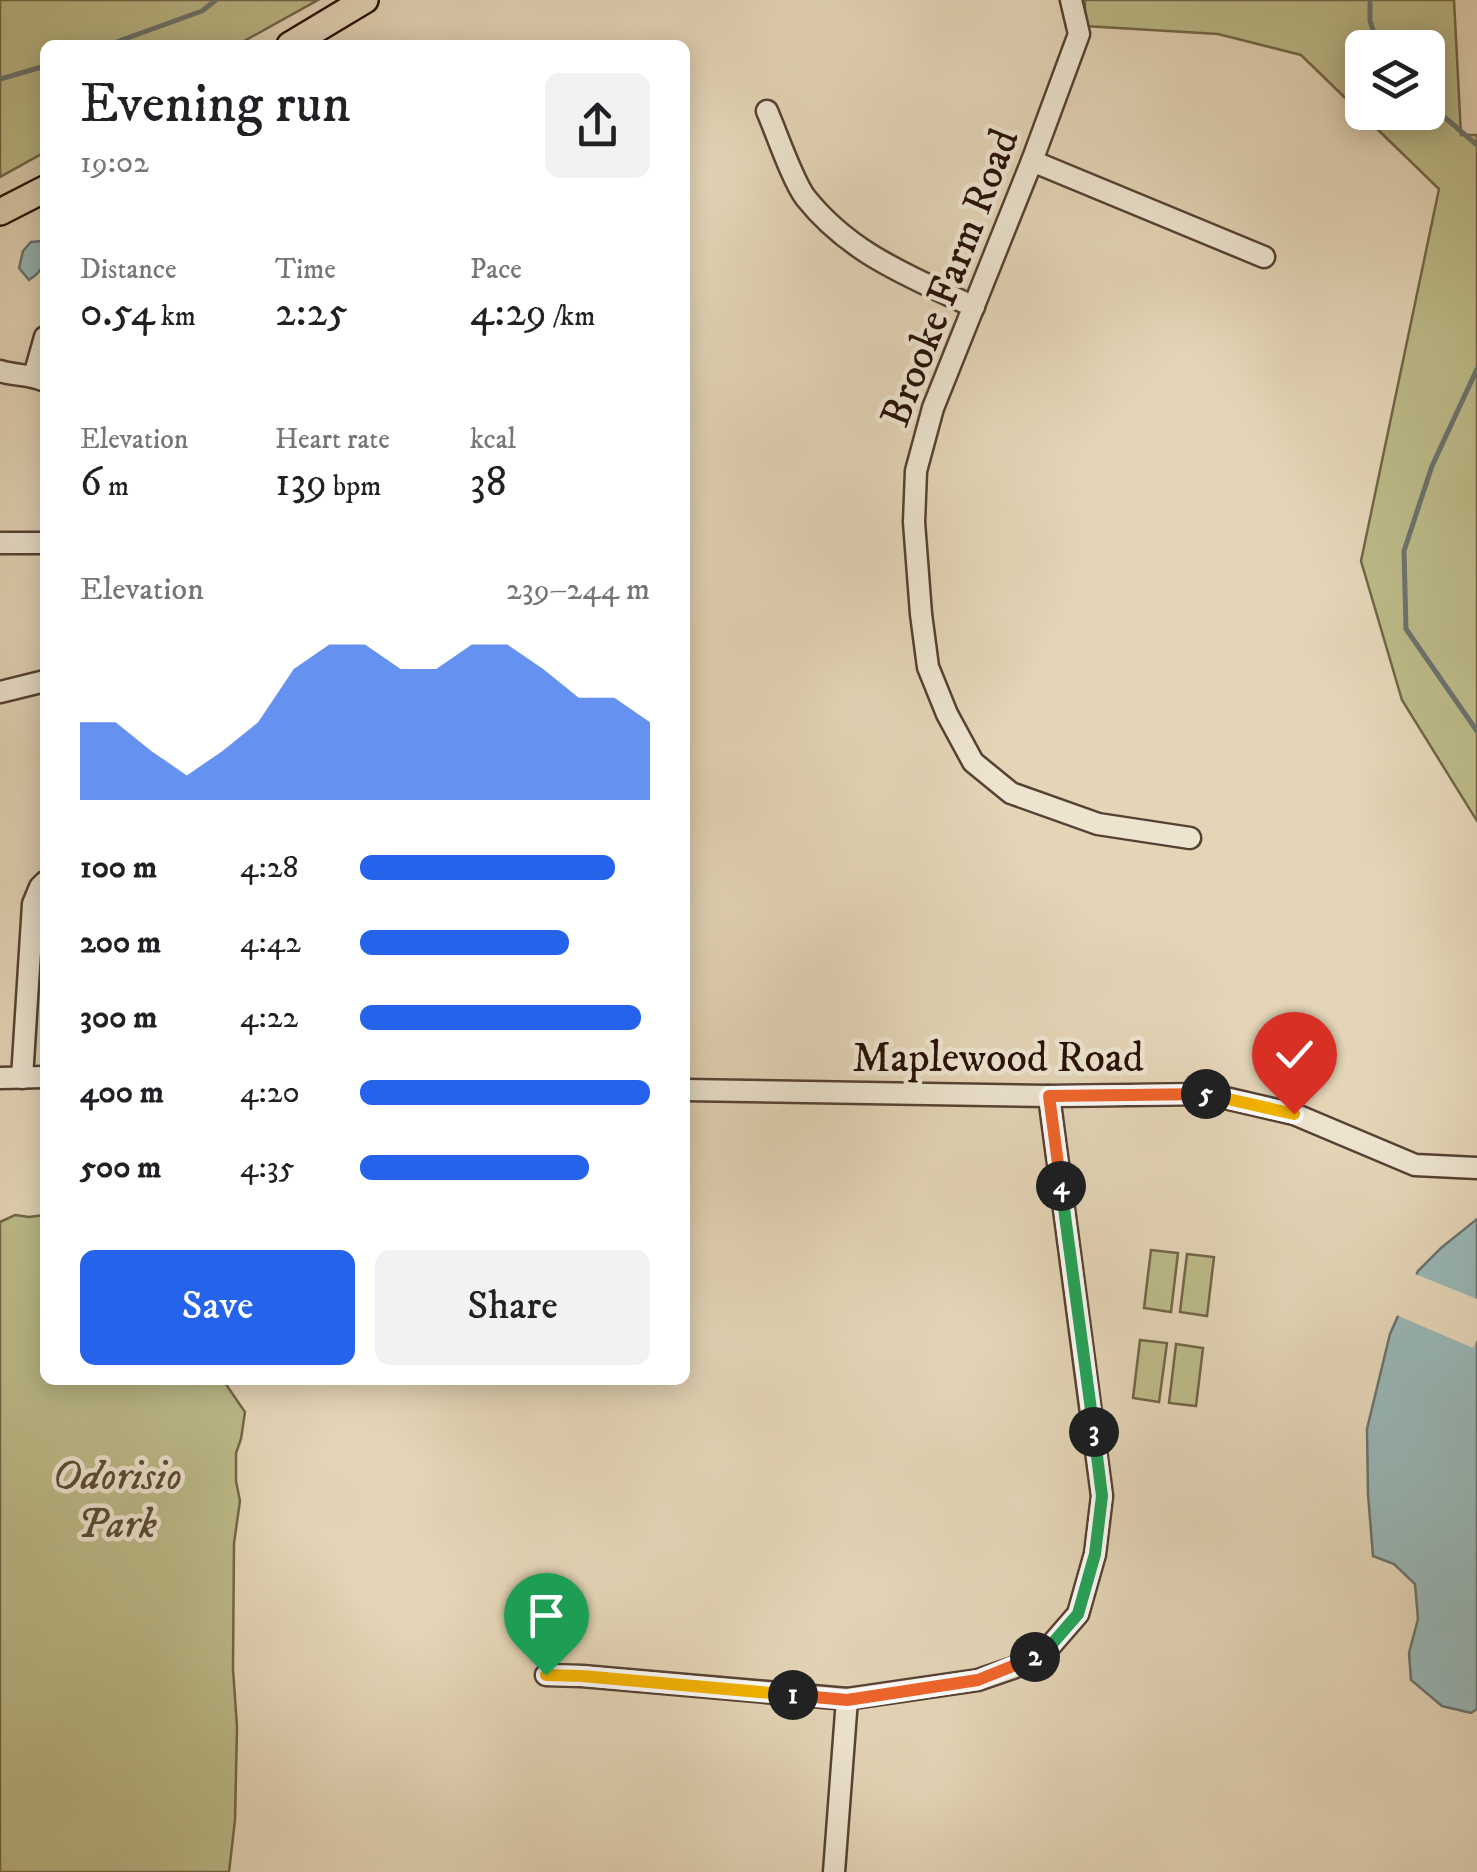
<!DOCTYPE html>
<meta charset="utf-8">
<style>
:root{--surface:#fff;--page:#f2f2f2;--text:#202124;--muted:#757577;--accent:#2563eb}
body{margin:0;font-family:"IM FELL DW Pica",serif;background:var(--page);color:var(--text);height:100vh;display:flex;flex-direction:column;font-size:38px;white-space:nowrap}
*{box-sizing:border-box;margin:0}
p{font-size:32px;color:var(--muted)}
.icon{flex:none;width:55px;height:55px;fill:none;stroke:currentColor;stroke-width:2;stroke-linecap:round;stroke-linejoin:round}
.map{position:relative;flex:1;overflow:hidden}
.panel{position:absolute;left:40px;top:40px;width:650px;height:1345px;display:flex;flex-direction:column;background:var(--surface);border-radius:15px;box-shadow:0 5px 25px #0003}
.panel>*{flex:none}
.tools{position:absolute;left:1345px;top:30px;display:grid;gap:20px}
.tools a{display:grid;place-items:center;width:100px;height:100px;border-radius:15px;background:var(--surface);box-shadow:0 5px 25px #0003;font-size:50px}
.pin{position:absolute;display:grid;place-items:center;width:85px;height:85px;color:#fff;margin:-102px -42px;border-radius:50% 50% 50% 0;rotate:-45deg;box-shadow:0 0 10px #0007}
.pin .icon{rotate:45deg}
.km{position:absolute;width:50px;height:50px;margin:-25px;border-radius:50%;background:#222;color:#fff;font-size:28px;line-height:50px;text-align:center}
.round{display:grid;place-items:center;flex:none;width:105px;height:105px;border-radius:15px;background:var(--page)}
.overview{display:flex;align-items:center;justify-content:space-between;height:170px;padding:0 40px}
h1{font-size:55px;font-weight:600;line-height:75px}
.figures{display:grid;grid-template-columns:repeat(3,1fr);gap:15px;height:170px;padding:10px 40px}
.figures div{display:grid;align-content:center}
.figures b{font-size:42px;font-weight:600}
.figures small{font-size:28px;font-weight:400}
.figures p{font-size:28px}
.chart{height:280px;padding:20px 40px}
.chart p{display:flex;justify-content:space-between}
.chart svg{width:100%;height:180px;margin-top:10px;fill:var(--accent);opacity:.7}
.cta{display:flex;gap:20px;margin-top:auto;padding:20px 40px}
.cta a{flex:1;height:115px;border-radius:15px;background:var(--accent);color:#fff;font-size:40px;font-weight:600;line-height:115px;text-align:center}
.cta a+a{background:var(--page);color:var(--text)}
ul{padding:0 40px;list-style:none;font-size:32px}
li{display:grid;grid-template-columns:160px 120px 1fr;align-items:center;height:75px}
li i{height:25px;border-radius:12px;background:var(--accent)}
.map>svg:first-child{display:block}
.green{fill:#bcbb89;stroke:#726648;stroke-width:2.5;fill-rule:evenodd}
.water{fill:#98b7b6;stroke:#6b7470;stroke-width:2.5}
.pier{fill:#e4d5b7}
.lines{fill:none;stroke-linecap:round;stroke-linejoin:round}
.stream{stroke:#6b7470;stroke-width:5}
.minor-casing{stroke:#564134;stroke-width:25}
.major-casing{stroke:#271008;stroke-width:30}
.minor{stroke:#ede4d0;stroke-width:20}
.major{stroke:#e4d5b7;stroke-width:25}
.split-1-casing{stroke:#fff;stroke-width:20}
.split-2-casing{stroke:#fff;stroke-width:20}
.split-3-casing{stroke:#fff;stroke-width:20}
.split-4-casing{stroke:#fff;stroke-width:20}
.split-5-casing{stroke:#fff;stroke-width:20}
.split-6-casing{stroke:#fff;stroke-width:20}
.split-1{stroke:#f5b400;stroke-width:12}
.split-2{stroke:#f0652b;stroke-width:12}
.split-3{stroke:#22a559;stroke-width:12}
.split-4{stroke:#22a559;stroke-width:12}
.split-5{stroke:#f0652b;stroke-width:12}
.split-6{stroke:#f5b400;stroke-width:12}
.labels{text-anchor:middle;stroke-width:9;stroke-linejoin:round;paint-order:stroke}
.street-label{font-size:42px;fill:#271008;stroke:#ede4d0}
.park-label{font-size:42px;font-style:italic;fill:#5b4c35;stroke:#ede4d0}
</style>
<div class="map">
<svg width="1477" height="1872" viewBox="0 0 1477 1872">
<rect width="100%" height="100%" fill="#e4d5b7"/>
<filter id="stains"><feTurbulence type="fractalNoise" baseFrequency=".002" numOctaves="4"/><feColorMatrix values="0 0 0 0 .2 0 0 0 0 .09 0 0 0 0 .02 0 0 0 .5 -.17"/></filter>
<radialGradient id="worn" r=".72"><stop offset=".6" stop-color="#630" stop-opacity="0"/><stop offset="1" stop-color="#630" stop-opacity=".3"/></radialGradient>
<!-- green -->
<g class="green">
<path d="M0 0H318L237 45H45V152L0 177Z"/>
<path d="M1085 0H1454L1461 135H1477V821L1402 700 1361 561 1439 189 1301 55 1218 34 1085 26ZM1362 48H1428V112H1362Z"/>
<path d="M15 1215 29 1217 45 1215V1380H223L245 1412 241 1439 236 1453V1481L240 1501 234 1543 233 1669 237 1727 235 1820 229 1872H0V1222Z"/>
<path d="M1151 1250 1178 1253 1171 1312 1144 1308Z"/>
<path d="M1187 1254 1214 1257 1207 1316 1180 1312Z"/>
<path d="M1140 1340 1167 1343 1159 1402 1133 1398Z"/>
<path d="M1176 1344 1203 1348 1196 1406 1169 1403Z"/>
</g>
<!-- water -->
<g class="water">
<path d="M42 241C50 258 43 271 29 280L19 268 23 251 31 242Z"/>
<path d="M1477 1219V1709L1471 1713 1442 1706 1411 1680 1409 1653 1418 1619 1415 1584 1394 1564 1373 1556 1368 1494 1367 1429 1390 1334 1418 1271 1441 1248Z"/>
</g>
<!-- pier -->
<path class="pier" d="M1378 1259 1477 1299V1340L1473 1348 1359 1299 1358 1294 1372 1261Z"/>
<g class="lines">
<!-- stream -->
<g class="stream">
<path d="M1370 0V21L1379 48"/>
<path d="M108 45 202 11 216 0"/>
<path d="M0 79 45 66"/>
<path d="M1428 103 1477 145"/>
<path d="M1477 369 1432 466 1404 551 1406 629 1477 731"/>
</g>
<!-- minor casing -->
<g class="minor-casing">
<g id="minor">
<path d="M1071 0 1079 34 1032 161 933 408 916 471 914 522 921 614 928 667 947 714 973 762 1011 793 1098 824 1190 838"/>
<path d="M767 111C777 134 792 179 805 197 851 255 910 276 974 307"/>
<path d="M1032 161 1264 257"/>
<path d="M0 371C16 376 30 374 45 381"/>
<path d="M34 376 45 337"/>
<path d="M0 543H45"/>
<path d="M0 692 45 681"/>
<path d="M0 1078 45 1077"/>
<path d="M22 1078 33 904 40 887 45 882"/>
<path d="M685 1090 1049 1096 1208 1094 1294 1114 1415 1165 1477 1168"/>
<path d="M546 1675 582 1676 847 1699 978 1680 1013 1668 1045 1652 1078 1614 1095 1554 1102 1496 1049 1096"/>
<path d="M834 1872 847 1699"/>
</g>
</g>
<!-- major casing -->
<g class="major-casing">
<g id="major">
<path d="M290 45 365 0"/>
<path d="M0 212 45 189"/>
</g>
</g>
<!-- minor -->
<use href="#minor" class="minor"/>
<!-- major -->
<use href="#major" class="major"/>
</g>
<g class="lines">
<!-- split-1 casing -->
<g class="split-1-casing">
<path id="split-1" d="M546 1675 582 1676 793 1695"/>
</g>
<!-- split-2 casing -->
<g class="split-2-casing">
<path id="split-2" d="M793 1695 847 1700 978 1680 1035 1657"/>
</g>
<!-- split-3 casing -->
<g class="split-3-casing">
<path id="split-3" d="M1035 1657 1045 1652 1078 1614 1095 1554 1102 1496 1094 1432"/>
</g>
<!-- split-4 casing -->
<g class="split-4-casing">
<path id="split-4" d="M1061 1186 1094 1432"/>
</g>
<!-- split-5 casing -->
<g class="split-5-casing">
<path id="split-5" d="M1061 1186 1049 1096 1206 1094"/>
</g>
<!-- split-6 casing -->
<g class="split-6-casing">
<path id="split-6" d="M1206 1094 1294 1114"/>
</g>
<!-- split-1 -->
<use href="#split-1" class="split-1"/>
<!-- split-2 -->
<use href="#split-2" class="split-2"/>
<!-- split-3 -->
<use href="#split-3" class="split-3"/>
<!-- split-4 -->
<use href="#split-4" class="split-4"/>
<!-- split-5 -->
<use href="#split-5" class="split-5"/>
<!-- split-6 -->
<use href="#split-6" class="split-6"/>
</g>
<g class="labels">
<!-- street labels -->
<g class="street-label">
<text transform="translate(948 277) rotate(-69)" y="15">Brooke Farm Road</text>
<text x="998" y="1071">Maplewood Road</text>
</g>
<!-- park labels -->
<g class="park-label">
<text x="117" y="1489">Odorisio<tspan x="117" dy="48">Park</tspan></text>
</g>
</g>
<rect width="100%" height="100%" filter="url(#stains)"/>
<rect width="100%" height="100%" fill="url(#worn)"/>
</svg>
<div class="tools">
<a><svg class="icon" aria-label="layers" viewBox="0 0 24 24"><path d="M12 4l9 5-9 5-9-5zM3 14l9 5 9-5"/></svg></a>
</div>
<div class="pin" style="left:546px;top:1675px;background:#1e9e55"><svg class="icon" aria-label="arrive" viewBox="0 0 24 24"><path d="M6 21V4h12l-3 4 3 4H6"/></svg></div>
<div class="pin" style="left:1294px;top:1114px;background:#d93025"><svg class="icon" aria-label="check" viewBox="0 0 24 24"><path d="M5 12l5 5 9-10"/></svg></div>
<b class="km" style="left:793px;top:1695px">1</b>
<b class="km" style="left:1035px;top:1657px">2</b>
<b class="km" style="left:1094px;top:1432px">3</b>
<b class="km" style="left:1061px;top:1186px">4</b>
<b class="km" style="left:1206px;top:1094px">5</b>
<section class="panel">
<div class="overview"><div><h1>Evening run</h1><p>19:02</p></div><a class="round"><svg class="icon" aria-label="share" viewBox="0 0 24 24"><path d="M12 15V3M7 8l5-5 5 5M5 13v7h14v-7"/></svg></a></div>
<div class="figures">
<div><p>Distance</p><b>0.54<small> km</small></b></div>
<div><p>Time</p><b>2:25</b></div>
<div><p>Pace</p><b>4:29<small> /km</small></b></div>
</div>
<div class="figures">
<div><p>Elevation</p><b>6<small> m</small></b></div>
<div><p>Heart rate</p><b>139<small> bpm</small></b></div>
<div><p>kcal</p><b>38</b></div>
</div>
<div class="chart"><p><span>Elevation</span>239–244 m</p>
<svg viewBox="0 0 160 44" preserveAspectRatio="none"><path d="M0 44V25L10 25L20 32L30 38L40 32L50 25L60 12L70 6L80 6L90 12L100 12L110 6L120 6L130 12L140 19L150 19L160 25V44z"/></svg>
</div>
<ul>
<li><b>100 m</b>4:28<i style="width:88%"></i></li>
<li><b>200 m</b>4:42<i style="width:72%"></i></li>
<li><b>300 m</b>4:22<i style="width:97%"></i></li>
<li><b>400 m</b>4:20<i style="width:100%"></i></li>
<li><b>500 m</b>4:35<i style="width:79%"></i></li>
</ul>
<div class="cta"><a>Save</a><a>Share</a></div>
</section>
</div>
